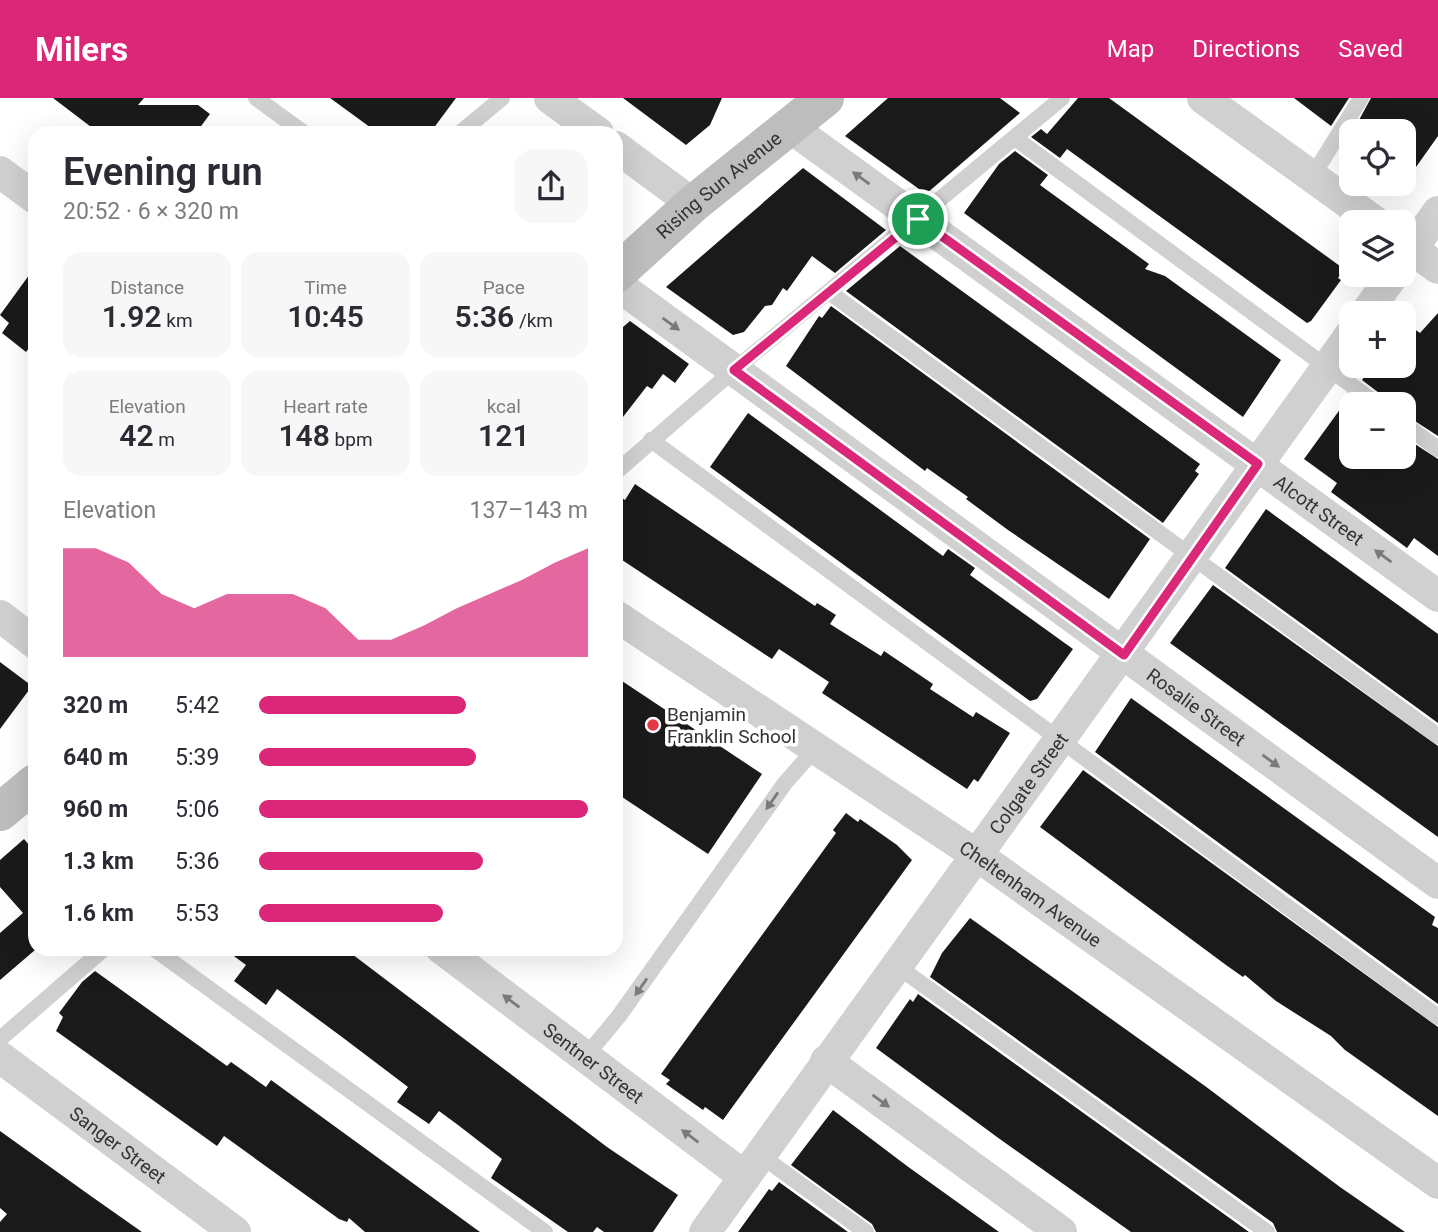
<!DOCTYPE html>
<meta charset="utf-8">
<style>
:root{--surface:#fff;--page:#f7f7f7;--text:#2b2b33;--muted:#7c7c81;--accent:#db2777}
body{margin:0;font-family:Roboto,sans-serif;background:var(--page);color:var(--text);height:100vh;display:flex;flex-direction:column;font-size:26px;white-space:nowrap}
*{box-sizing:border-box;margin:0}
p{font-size:23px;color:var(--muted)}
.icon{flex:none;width:38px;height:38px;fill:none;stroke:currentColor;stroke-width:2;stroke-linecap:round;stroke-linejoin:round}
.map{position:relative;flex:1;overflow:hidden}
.sheet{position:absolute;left:28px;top:28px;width:595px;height:830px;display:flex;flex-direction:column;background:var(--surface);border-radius:21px;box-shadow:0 7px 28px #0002}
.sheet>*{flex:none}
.controls{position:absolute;left:1339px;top:21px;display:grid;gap:14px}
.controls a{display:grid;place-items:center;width:77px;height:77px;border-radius:14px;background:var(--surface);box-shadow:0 7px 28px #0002;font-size:35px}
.pin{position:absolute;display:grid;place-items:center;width:60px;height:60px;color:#fff;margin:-30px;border:4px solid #fff;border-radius:50%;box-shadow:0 2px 7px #0007}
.round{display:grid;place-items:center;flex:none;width:74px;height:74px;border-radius:21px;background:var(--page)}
.head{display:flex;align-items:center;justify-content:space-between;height:119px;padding:0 35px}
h1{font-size:38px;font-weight:600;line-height:52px}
.stats{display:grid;grid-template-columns:repeat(3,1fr);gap:10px;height:119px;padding:7px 35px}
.stats div{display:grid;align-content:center;border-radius:18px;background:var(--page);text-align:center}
.stats b{font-size:30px;font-weight:600}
.stats small{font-size:19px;font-weight:400}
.stats p{font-size:19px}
.chart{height:196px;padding:14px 35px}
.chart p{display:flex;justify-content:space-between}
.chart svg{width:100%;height:126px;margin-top:7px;fill:var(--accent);opacity:.7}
ul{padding:0 35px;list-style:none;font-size:23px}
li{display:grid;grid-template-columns:112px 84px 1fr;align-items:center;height:52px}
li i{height:18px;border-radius:9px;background:var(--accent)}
header{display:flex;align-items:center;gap:42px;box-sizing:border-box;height:98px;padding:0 35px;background:var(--accent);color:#fff}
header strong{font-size:33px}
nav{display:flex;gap:38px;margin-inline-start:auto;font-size:24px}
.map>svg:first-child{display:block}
.building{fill:#1a1a1a}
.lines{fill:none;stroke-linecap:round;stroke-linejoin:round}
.service{stroke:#d0d0d0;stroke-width:16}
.minor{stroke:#d0d0d0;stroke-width:32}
.secondary{stroke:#bdbdbd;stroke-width:38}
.oneway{fill:#7a7a7a}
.route-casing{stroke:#fff;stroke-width:14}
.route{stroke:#db2777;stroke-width:9}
.poi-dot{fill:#e63946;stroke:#fff;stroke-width:2.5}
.labels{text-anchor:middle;stroke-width:7;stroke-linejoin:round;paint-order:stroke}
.street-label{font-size:19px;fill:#333;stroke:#fff}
.poi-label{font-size:19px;fill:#333;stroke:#fff;text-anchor:start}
</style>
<header>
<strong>Milers</strong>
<nav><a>Map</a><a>Directions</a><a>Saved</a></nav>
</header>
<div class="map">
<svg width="1438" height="1134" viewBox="0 0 1438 1134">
<rect width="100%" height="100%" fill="#fff"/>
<!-- building -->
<g class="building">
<path d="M53 0H144L138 7H198L210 16 196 35H99Z"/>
<path d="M330 0H456L430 35H378Z"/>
<path d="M623 0H722L710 27 686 47Z"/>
<path d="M888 0H1000L1020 15 926 96 845 38Z"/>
<path d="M1078 0H1109L1344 171 1338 180 1341 182 1311 223 1307 225 1067 51 1060 60 1031 39 1041 31 1047 36Z"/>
<path d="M1294 0H1349L1331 28Z"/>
<path d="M1371 0H1438V38L1404 86V33H1353Z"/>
<path d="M1015 53 1048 77 1040 87 1149 166 1145 171 1165 178 1281 262 1243 319 964 115 999 66Z"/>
<path d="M803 70 886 132 835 175 812 158 787 193 783 190 772 207 765 208 744 234 733 237 666 189Z"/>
<path d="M900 148 1200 366 1195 373 1199 376 1163 425 846 193Z"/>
<path d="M35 169V242L26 254 2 235 9 225 0 217Z"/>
<path d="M831 208 1150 441 1109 501 1008 432 966 401 968 399 927 370 925 373 786 268 819 218 822 220Z"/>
<path d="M1438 215V338L1404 316V306H1387L1383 298 1362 282 1372 268H1404V224L1420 235Z"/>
<path d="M630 223 689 266 675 285 663 276 652 291 647 288 616 328V235Z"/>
<path d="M1349 299 1360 306H1351V359H1404V339L1438 361V458L1414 440 1407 450 1331 394 1337 385 1304 361Z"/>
<path d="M748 315 943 458 948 451 975 470 970 477 1073 551 1037 601 1030 603 710 369Z"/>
<path d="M635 386 815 508 817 505 836 517 830 526 881 558 884 553 933 586 930 591 973 619 976 614 1010 635 978 684 974 681 967 691 822 595 829 584 779 551 772 561 616 458V396L625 402Z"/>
<path d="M1266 411 1438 536V625L1225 470Z"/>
<path d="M1213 487 1438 648V739L1170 545Z"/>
<path d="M0 564 32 588 0 631Z"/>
<path d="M616 579 762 676 708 756 616 695Z"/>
<path d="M1131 600 1435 819 1432 827 1438 830V906L1095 654Z"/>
<path d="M1083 672 1438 929V1018L1345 952 1331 938 1276 903 1245 877 1243 879 1226 867 1040 729Z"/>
<path d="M846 715 858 724 860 721 897 747 912 762 723 1022 705 1009 703 1012 666 986 670 982 661 976 836 735 833 732Z"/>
<path d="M24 741 35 754V852L0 882V835L23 815 0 789V762Z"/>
<path d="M970 820 1205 988 1340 1089 1405 1134H1277L1273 1125 930 879 942 855Z"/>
<path d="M223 850H344L607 1049 678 1097 653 1134H604L597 1129 593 1134H568L491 1080 502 1061 458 1027 439 1013 429 1026 397 1004 408 989 342 939 277 891 266 907 234 883 246 867Z"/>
<path d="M95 873 227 968 231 964 266 989 271 982 480 1134H365L349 1120 347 1124 339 1121 224 1038 217 1048 56 933 63 919 59 915 82 884Z"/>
<path d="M918 896 1249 1134H1131L997 1039 876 950 910 901 913 904Z"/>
<path d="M833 1012 907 1068 999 1134H876L872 1126 791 1067Z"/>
<path d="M0 1033 88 1096 142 1134H0V1124L7 1116 0 1110Z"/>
<path d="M779 1084 848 1134H738L769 1091 772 1093Z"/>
</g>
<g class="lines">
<!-- service -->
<g class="service">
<path d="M256 0 304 35"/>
<path d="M460 35 502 0"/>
<path d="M1015 40 1377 306"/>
<path d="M1312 79 1361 0"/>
<path d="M829 194 1438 638"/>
<path d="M1404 326 1438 351"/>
<path d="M651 342 1438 919"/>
<path d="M616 374 734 272 1062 0"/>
<path d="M153 850 545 1134"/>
<path d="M897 868 1267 1134"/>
<path d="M0 941 105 850"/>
<path d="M585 959 619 918 785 685 816 650"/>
<path d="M760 1057 866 1134"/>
</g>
<!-- minor -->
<g class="minor">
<path d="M550 0 598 35"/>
<path d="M1203 0 1375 124"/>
<path id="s1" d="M790 29 1438 498"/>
<path d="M616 49 693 106"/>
<path d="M0 74 35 100"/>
<path d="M1404 145 1438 170"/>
<path d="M1404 162 1438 114"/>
<path id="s2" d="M616 186 1438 785"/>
<path d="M1366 215 1393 177"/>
<path d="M0 518 35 545"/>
<path id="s3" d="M616 518 978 758 1438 1085"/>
<path id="s4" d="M441 850 745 1079"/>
<path id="s5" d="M0 959 235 1134"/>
<path d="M826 963 1061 1134"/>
<path id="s6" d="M705 1134C920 834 1137 537 1351 236"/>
</g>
<!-- secondary -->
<g class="secondary">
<path id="s7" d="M616 176 693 106 825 0"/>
<path d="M0 714 35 685"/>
</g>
</g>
<!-- one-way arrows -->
<defs><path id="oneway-solid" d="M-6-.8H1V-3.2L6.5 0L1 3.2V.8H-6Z" transform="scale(1.75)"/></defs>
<g class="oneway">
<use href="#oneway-solid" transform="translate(861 80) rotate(-144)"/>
<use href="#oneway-solid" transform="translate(671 226) rotate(36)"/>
<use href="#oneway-solid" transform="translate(1383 458) rotate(-144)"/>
<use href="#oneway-solid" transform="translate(1271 663) rotate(36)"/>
<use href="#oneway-solid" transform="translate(772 703) rotate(125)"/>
<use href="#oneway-solid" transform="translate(641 889) rotate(125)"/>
<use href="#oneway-solid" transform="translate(511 903) rotate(-143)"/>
<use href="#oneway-solid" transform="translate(881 1003) rotate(36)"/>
<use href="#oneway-solid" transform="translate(690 1038) rotate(-143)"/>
</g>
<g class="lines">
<!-- route casing -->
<g class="route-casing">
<path id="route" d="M918 121 1258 366 1124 557 734 272Z"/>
</g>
<!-- route -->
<use href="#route" class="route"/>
</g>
<!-- markers -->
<circle class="poi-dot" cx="653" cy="627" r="7"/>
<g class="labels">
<!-- street labels -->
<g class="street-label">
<text dy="7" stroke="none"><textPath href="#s7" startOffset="136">Rising Sun Avenue</textPath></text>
<text dy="7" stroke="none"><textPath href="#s1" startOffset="653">Alcott Street</textPath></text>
<text dy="7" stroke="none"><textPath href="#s2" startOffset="718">Rosalie Street</textPath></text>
<text dy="7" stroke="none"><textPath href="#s6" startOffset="553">Colgate Street</textPath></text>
<text dy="7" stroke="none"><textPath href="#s3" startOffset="499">Cheltenham Avenue</textPath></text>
<text dy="7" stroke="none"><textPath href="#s4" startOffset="191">Sentner Street</textPath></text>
<text dy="7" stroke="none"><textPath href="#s5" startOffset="147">Sanger Street</textPath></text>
</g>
<!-- poi labels -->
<g class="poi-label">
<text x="667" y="623">Benjamin<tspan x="667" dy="22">Franklin School</tspan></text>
</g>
</g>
</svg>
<div class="controls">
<a><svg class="icon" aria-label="locate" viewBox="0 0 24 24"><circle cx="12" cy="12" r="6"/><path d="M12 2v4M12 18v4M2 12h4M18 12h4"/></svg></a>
<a><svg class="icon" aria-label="layers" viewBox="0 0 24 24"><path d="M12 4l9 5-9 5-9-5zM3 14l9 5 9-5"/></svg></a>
<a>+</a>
<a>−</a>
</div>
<div class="pin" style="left:918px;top:121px;background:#1e9e55"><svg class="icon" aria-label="arrive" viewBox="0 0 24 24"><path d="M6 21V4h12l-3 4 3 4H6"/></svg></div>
<section class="sheet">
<div class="head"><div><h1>Evening run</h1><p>20:52 · 6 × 320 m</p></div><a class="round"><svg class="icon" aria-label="share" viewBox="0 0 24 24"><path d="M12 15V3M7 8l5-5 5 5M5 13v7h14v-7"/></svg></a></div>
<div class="stats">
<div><p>Distance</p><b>1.92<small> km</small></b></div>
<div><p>Time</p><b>10:45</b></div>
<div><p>Pace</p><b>5:36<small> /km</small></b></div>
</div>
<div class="stats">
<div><p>Elevation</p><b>42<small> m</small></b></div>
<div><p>Heart rate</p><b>148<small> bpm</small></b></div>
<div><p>kcal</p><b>121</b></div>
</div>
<div class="chart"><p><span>Elevation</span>137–143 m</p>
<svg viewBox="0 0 160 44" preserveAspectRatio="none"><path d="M0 44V6L10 6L20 11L30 22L40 27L50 22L60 22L70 22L80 27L90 38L100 38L110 33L120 27L130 22L140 17L150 11L160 6V44z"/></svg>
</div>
<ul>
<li><b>320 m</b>5:42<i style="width:63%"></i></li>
<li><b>640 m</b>5:39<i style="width:66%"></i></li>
<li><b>960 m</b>5:06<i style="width:100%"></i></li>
<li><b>1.3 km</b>5:36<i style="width:68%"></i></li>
<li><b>1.6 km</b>5:53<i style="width:56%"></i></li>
</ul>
</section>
</div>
